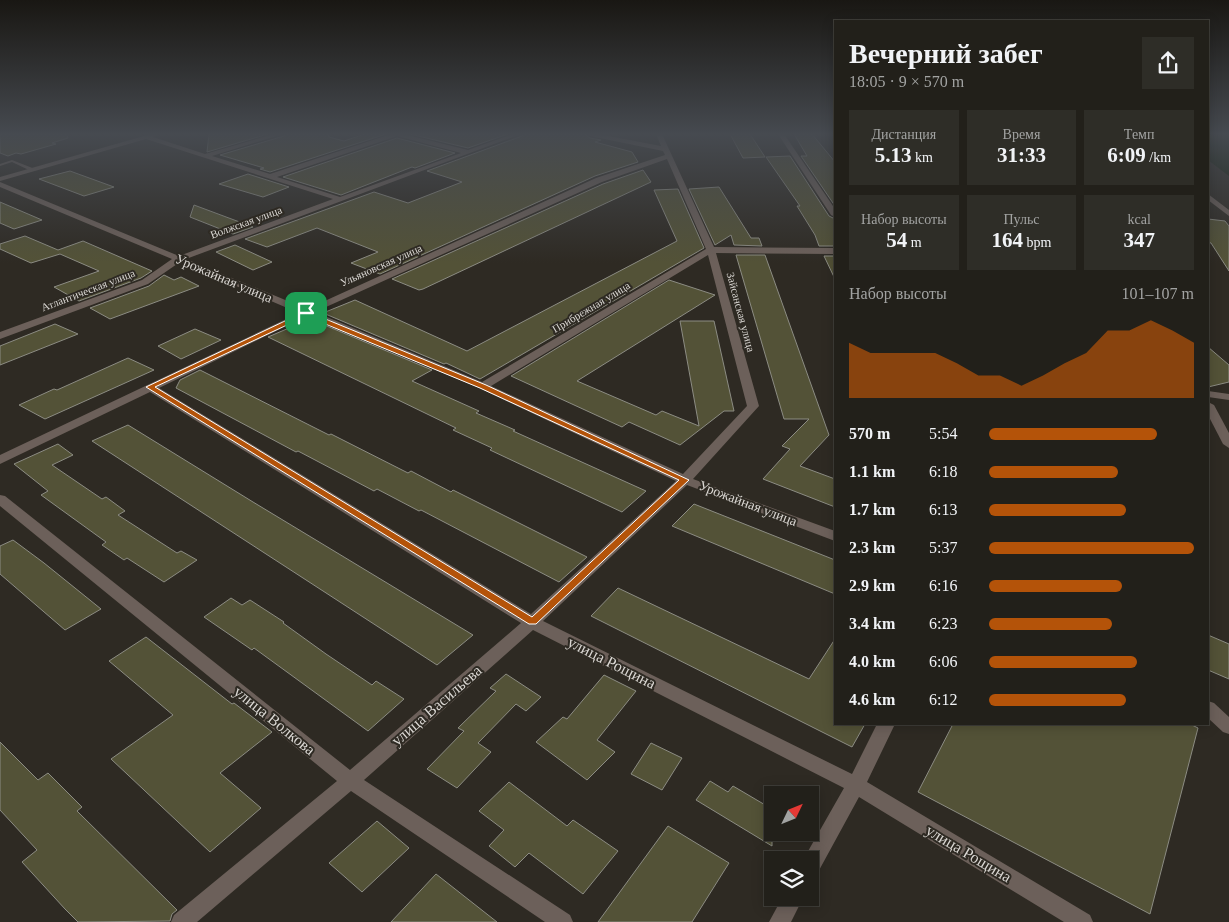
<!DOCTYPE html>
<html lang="ru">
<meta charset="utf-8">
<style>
:root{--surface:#22201a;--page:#2e2d27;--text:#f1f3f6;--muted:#a2a3a2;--line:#3f3e39;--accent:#b45309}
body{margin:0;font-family:"Times New Roman",serif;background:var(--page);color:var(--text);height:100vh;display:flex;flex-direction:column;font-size:19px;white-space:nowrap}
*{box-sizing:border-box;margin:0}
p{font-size:16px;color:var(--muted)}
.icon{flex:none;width:28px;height:28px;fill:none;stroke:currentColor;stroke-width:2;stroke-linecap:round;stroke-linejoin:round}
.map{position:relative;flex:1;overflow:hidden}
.details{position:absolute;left:834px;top:20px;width:375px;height:705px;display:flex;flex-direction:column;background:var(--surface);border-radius:0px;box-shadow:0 2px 12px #0003,0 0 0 1px var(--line)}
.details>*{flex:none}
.needle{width:32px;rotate:47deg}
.buttons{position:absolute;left:764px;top:786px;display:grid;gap:10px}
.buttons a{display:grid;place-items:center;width:55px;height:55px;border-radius:0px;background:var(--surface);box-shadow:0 2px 12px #0003,0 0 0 1px var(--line);font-size:25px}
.pin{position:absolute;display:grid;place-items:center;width:42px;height:42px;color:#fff;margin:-21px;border-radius:10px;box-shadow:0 2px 8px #0006}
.round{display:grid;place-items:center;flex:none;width:52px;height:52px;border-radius:0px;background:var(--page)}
.overview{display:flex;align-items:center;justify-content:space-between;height:85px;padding:0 15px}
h1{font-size:28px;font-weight:700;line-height:38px}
.metrics{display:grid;grid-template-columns:repeat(3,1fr);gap:8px;height:85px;padding:5px 15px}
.metrics div{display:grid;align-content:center;border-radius:0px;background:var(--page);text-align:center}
.metrics b{font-size:21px;font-weight:700}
.metrics small{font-size:14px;font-weight:400}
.metrics p{font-size:14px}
.chart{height:140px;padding:10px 15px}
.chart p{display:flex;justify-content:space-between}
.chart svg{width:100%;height:90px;margin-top:5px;fill:var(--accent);opacity:.7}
ul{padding:0 15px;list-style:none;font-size:16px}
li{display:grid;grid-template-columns:80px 60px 1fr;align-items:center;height:38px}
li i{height:12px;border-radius:6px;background:var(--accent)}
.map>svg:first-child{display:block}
.water{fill:#101d09}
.building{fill:#535237;stroke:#8c8c83}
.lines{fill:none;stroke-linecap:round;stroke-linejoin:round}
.lane{fill:#6c605a;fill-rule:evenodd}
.street{fill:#6c605a;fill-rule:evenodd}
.route{fill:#b45309;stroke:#fff;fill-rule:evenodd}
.labels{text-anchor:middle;stroke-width:4;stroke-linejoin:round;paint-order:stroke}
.far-street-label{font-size:11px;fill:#dad7d3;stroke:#2e2a23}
.street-label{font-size:14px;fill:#dad7d3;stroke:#2e2a23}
.near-street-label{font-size:16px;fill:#dad7d3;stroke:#2e2a23}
</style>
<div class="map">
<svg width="1229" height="922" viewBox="0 0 1229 922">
<rect width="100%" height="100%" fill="#2e2a23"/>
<!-- water -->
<path class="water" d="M1208 134H1229V176L1208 160Z"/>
<!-- building -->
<g class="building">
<path d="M0 134H67L68 138 52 143 56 144 21 154 16 153 8 156 0 153Z"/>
<path d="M209 134H268L207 152Z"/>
<path d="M285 134H328L329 137 344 141 365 134H386L270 172 260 169 264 168 220 155 284 136Z"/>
<path d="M410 134H508L468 148Z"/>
<path d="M523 134H585L590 138 601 140 595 142 632 152 638 162 595 176 380 274 351 263 378 252 317 228 267 247 245 239 374 192 408 203 462 182 427 171 522 136Z"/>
<path d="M730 134H750L765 157 743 158Z"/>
<path d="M794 134H812L835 162V206L801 156H807Z"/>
<path d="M397 138 455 153 415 168 412 167 341 195 283 177Z"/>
<path d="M790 156 829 216 835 219V246H819L815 235 797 206H800L766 157Z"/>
<path d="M643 170 651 182 423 289 419 290 392 279 603 184Z"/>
<path d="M70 171 114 187 84 196 39 179Z"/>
<path d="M248 174 289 187 263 197 219 184Z"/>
<path d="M719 187 751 238H759L762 246 734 245 731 235 715 245 689 189Z"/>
<path d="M678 189 704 248 480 379 446 363 444 364 323 313 355 300 467 351 677 241 654 190Z"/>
<path d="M0 202 42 220 14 229 0 223Z"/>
<path d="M194 205 253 227 233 234 190 217Z"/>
<path d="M1208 219 1225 221 1229 226V271L1211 243 1208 242Z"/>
<path d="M25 236 58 250 83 241 152 271 141 278 79 301 54 287 99 271 60 254 31 263 0 249V244Z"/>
<path d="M235 245 272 262 253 270 216 252Z"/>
<path d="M736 255H765L829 435 800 466 835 479V507L763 479 790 449 782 446 809 419H784Z"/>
<path d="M824 256H835V279Z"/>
<path d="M164 275 174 280 181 277 199 286 110 319 90 308 149 286Z"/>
<path d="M669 280 715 295 577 381 656 415 662 411 699 426 680 321H714L734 411H724L680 445 629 422 622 427 511 376Z"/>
<path d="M310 319 432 370 412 381 479 411 476 413 515 430 513 431 646 491 622 512 490 450 492 448 453 430 456 428 268 337Z"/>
<path d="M55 324 78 334 0 365V346Z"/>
<path d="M195 329 221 340 181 359 158 346Z"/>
<path d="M1208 347 1229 365V382L1208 387Z"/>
<path d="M128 358 154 370 45 419 19 405 54 389 57 390Z"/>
<path d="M200 370 329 435 331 434 408 473 411 471 451 492 453 490 587 557 559 582 421 510 419 511 377 489 374 491 298 451 296 452 176 388 180 380Z"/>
<path d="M128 425 253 502 473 635 437 665 92 441Z"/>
<path d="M58 444 73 455 52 465 102 499 106 497 125 511 118 515 177 553 181 551 197 560 164 582 127 558 124 560 102 545 106 542 41 495 48 491 14 464Z"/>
<path d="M694 504 835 560V594L672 526Z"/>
<path d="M13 540 44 563 101 609 65 630 0 574V546Z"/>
<path d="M618 588 809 679 835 639V724H865L852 747 591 616Z"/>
<path d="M231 598 242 605 250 600 284 622 283 623 326 654 372 685 376 681 404 699 368 731 254 648 252 650 204 617Z"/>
<path d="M1208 635 1229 644V679L1208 670Z"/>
<path d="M146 637 232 704 234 703 272 732 220 773 261 808 210 852 111 759 173 715 109 661Z"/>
<path d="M506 674 541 697 526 711 516 704 478 743 491 752 457 788 427 769 464 731 458 728 496 691 490 688Z"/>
<path d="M604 675 636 691 597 740 615 752 587 780 536 742 563 717 567 719Z"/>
<path d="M953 724H1190L1198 728 1150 914 918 792Z"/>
<path d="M0 742 38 780 48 773 82 807 77 811 177 910 172 914 170 921 78 922 65 909 22 862 37 850 0 810Z"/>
<path d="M651 743 682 758 662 790 631 774Z"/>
<path d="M710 781 728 792 733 786 772 809V846L696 800Z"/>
<path d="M509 782 567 826 573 820 618 851 583 894 529 853 515 867 489 846 504 830 479 811Z"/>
<path d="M377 821 409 848 362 892 329 863Z"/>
<path d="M668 826 729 863 692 922H598Z"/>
<path d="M436 874 497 922H391Z"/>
</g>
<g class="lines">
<!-- lane -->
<path class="lane" d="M12 160 35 169V170L31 171 12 162 0 166V164Z"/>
<!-- street -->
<g class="street">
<path d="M151 134 157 135 153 137 205 154 274 134H283L212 156 270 174 391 134H403L468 150 513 134H521L186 259 307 309 596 178 665 155 663 151 590 136 587 134H598L661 146 656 134H662L714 247 835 248V254L716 253 759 406 693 479 835 531V541L687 485 543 621 852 774 877 724H895L867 782 1090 915 1093 922H1064L859 797 817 874 810 876V860H803L844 788 533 630 364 780 570 915 573 922H545L351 791 197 922H171L174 915 337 781 0 506V495L5 496 350 770 521 623 150 392 0 464V455L299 313 180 262 148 284 0 339V332L142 280 172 259 0 187V182L179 256 333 199 146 139 0 181V177ZM397 136 461 153 340 197 277 177ZM667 159 706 249 482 382 315 312 602 182ZM708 255 747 406 683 474 491 386ZM307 316 479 388 676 481 531 614 159 388Z"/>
<path d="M778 134H784L835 209V217L831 215Z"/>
<path d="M1208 194 1229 210V216L1208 200Z"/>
<path d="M1208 391 1229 394V400L1208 397Z"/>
<path d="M1208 402 1214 405 1229 433V448L1223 444 1208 415Z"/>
<path d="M1208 701 1214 703 1229 717V734L1223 732 1208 718Z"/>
<path d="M782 898H803L791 922H769Z"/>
</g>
</g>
<!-- sky -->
<linearGradient id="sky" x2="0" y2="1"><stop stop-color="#191713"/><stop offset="0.51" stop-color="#464a50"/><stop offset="1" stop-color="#464a50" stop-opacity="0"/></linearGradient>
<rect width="1229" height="263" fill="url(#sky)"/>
<!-- route -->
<path class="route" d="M306 311 486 385 689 480 536 624H529L146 387ZM306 316 480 388 679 480 532 617 155 387Z"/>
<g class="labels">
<!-- far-street labels -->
<g class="far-street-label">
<text transform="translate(246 222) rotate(-20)" y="4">Волжская улица</text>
<text transform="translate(381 265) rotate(-24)" y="4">Ульяновская улица</text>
<text transform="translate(88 290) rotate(-21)" y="4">Атлантическая улица</text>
<text transform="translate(591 307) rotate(-31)" y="4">Прибрежная улица</text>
<text transform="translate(741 312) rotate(75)" y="4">Зайсанская улица</text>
</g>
<!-- street labels -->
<g class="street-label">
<text transform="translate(224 278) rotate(23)" y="5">Урожайная улица</text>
<text transform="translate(748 503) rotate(21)" y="5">Урожайная улица</text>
</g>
<!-- near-street labels -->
<g class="near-street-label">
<text transform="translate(612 662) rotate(27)" y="6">улица Рощина</text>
<text transform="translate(436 705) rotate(-41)" y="6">улица Васильева</text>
<text transform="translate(275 720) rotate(39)" y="6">улица Волкова</text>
<text transform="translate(969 853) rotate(31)" y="6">улица Рощина</text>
</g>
</g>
</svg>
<div class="buttons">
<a><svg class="needle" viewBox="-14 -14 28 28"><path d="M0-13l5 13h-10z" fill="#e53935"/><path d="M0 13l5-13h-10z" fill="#a2a3a2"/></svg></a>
<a><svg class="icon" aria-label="layers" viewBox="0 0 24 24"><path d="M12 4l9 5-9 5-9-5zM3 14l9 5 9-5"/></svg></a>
</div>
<div class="pin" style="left:306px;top:313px;background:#1e9e55"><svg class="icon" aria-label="arrive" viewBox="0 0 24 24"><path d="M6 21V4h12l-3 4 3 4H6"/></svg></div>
<section class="details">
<div class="overview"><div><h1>Вечерний забег</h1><p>18:05 · 9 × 570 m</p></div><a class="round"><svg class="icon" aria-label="share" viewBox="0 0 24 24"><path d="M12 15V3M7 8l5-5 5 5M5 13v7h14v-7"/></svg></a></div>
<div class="metrics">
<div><p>Дистанция</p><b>5.13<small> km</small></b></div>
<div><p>Время</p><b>31:33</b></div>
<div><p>Темп</p><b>6:09<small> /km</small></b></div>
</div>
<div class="metrics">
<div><p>Набор высоты</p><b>54<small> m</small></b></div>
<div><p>Пульс</p><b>164<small> bpm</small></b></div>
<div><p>kcal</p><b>347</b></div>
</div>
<div class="chart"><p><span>Набор высоты</span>101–107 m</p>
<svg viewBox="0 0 160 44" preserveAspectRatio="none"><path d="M0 44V17L10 22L20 22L30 22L40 22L50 27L60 33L70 33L80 38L90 33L100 27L110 22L120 11L130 11L140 6L150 11L160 17V44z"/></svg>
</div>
<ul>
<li><b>570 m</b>5:54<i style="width:82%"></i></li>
<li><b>1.1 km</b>6:18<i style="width:63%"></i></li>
<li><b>1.7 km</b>6:13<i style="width:67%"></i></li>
<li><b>2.3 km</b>5:37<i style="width:100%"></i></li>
<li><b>2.9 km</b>6:16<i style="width:65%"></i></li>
<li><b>3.4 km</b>6:23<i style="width:60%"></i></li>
<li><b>4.0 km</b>6:06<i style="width:72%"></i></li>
<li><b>4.6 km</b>6:12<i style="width:67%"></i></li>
</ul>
</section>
</div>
